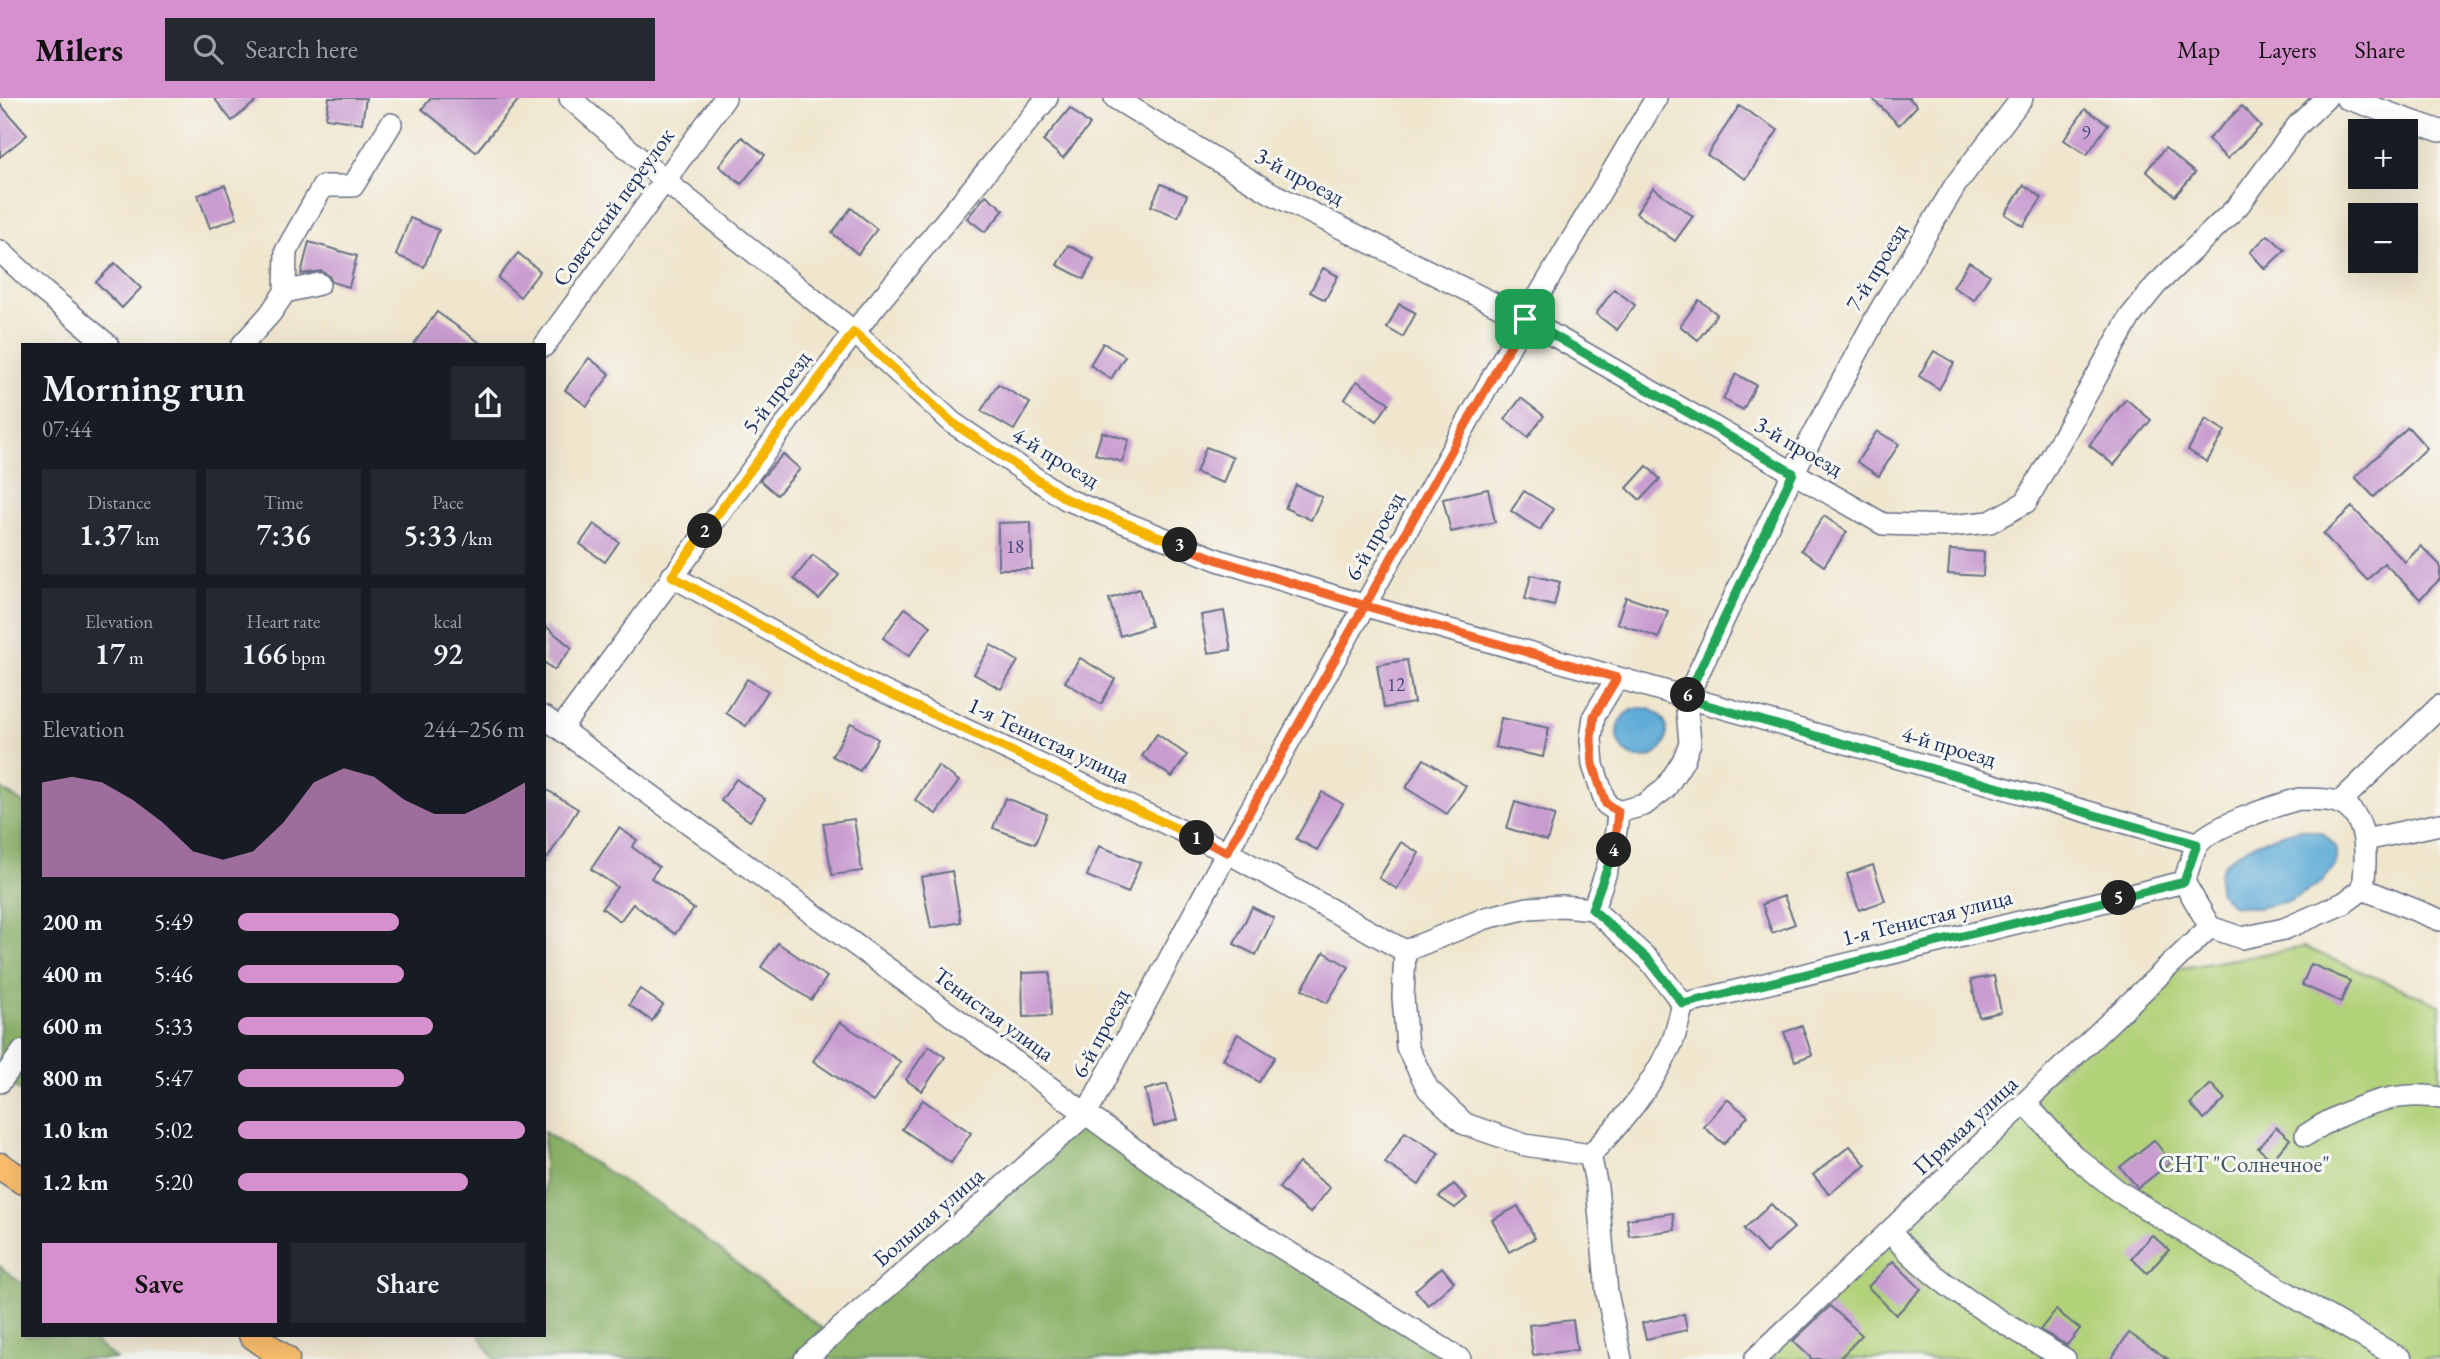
<!DOCTYPE html>
<meta charset="utf-8">
<style>
:root{--surface:#171b24;--page:#242831;--text:#f1f3f6;--muted:#9ea1a6;--accent:#d690ce}
body{margin:0;font-family:"EB Garamond",serif;background:var(--page);color:var(--text);height:100vh;display:flex;flex-direction:column;font-size:26px;white-space:nowrap}
*{box-sizing:border-box;margin:0}
p{font-size:23px;color:var(--muted)}
.icon{flex:none;width:38px;height:38px;fill:none;stroke:currentColor;stroke-width:2;stroke-linecap:round;stroke-linejoin:round}
.map{position:relative;flex:1;overflow:hidden}
.panel{position:absolute;left:21px;top:245px;width:525px;height:994px;display:flex;flex-direction:column;background:var(--surface);border-radius:0px;box-shadow:0 7px 28px #0002}
.panel>*{flex:none}
.tools{position:absolute;left:2348px;top:21px;display:grid;gap:14px}
.tools a{display:grid;place-items:center;width:70px;height:70px;border-radius:0px;background:var(--surface);box-shadow:0 7px 28px #0002;font-size:35px}
.pin{position:absolute;display:grid;place-items:center;width:60px;height:60px;color:#fff;margin:-30px;border-radius:14px;box-shadow:0 4px 10px #0006}
.km{position:absolute;width:35px;height:35px;margin:-18px;border-radius:50%;background:#222;color:#fff;font-size:19px;line-height:35px;text-align:center}
.round{display:grid;place-items:center;flex:none;width:74px;height:74px;border-radius:0px;background:var(--page)}
.summary{display:flex;align-items:center;justify-content:space-between;height:119px;padding:0 21px}
h1{font-size:38px;font-weight:600;line-height:52px}
.stats{display:grid;grid-template-columns:repeat(3,1fr);gap:10px;height:119px;padding:7px 21px}
.stats div{display:grid;align-content:center;border-radius:0px;background:var(--page);text-align:center}
.stats b{font-size:30px;font-weight:600}
.stats small{font-size:19px;font-weight:400}
.stats p{font-size:19px}
.chart{height:196px;padding:14px 21px}
.chart p{display:flex;justify-content:space-between}
.chart svg{width:100%;height:126px;margin-top:7px;fill:var(--accent);opacity:.7}
.action{display:flex;gap:14px;margin-top:auto;padding:14px 21px}
.action a{flex:1;height:80px;border-radius:0px;background:var(--accent);color:#111;font-size:28px;font-weight:600;line-height:80px;text-align:center}
.action a+a{background:var(--page);color:var(--text)}
ul{padding:0 21px;list-style:none;font-size:23px}
li{display:grid;grid-template-columns:112px 84px 1fr;align-items:center;height:52px}
li i{height:18px;border-radius:9px;background:var(--accent)}
header{display:flex;align-items:center;gap:42px;box-sizing:border-box;height:98px;padding:0 35px;background:var(--accent);color:#111}
header strong{font-size:33px}
nav{display:flex;gap:38px;margin-inline-start:auto;font-size:24px}
.search{width:490px;height:63px;background:var(--page);display:flex;align-items:center;gap:18px;box-sizing:border-box;padding:0 24px;border-radius:0px;color:var(--muted);font-size:26px}
.map>svg:first-child{display:block}
.green{fill:#b2d27a;stroke:#66806c;stroke-width:2}
.forest{fill:#8db46a;stroke:#547264;stroke-width:2}
.water{fill:#5eacd7;stroke:#3c6e9a;stroke-width:2}
.building{fill:#c99dd0}
.lines{fill:none;stroke-linecap:round;stroke-linejoin:round}
.minor-casing{stroke:#666f85;stroke-width:24}
.major-casing{stroke:#666f85;stroke-width:29}
.minor{stroke:#fff;stroke-width:21}
.major{stroke:#fabe6d;stroke-width:26}
.split-1-casing{stroke:#fff;stroke-width:14}
.split-2-casing{stroke:#fff;stroke-width:14}
.split-3-casing{stroke:#fff;stroke-width:14}
.split-4-casing{stroke:#fff;stroke-width:14}
.split-5-casing{stroke:#fff;stroke-width:14}
.split-6-casing{stroke:#fff;stroke-width:14}
.split-7-casing{stroke:#fff;stroke-width:14}
.split-1{stroke:#f0652b;stroke-width:9}
.split-2{stroke:#f5b400;stroke-width:9}
.split-3{stroke:#f5b400;stroke-width:9}
.split-4{stroke:#f0652b;stroke-width:9}
.split-5{stroke:#22a559;stroke-width:9}
.split-6{stroke:#22a559;stroke-width:9}
.split-7{stroke:#22a559;stroke-width:9}
.labels{text-anchor:middle;stroke-width:6;stroke-linejoin:round;paint-order:stroke}
.number-label{font-size:19px;fill:#464a7a}
.street-label{font-size:23px;fill:#1b2f5e;stroke:#f6f6f2}
.park-label{font-size:23px;fill:#415865;stroke:#f6f6f2}
</style>
<header>
<strong>Milers</strong>
<div class="search"><svg class="icon" aria-label="search" viewBox="0 0 24 24"><circle cx="10" cy="10" r="6"/><path d="M15 15l6 6"/></svg>Search here</div>
<nav><a>Map</a><a>Layers</a><a>Share</a></nav>
</header>
<div class="map">
<svg width="2440" height="1261" viewBox="0 0 2440 1261">
<rect width="100%" height="100%" fill="#f6f6f2"/>
<filter id="ink" filterUnits="userSpaceOnUse"><feTurbulence type="fractalNoise" baseFrequency=".0143" numOctaves="2"/><feDisplacementMap in="SourceGraphic" scale="14" xChannelSelector="R" yChannelSelector="G"/><feConvolveMatrix kernelMatrix="1 2 1 2 8 2 1 2 1" color-interpolation-filters="sRGB"/></filter>
<filter id="wash" filterUnits="userSpaceOnUse"><feTurbulence type="fractalNoise" baseFrequency=".00686" numOctaves="4" result="noise"/><feDisplacementMap in="SourceGraphic" scale="28" xChannelSelector="R" yChannelSelector="G"/><feGaussianBlur stdDeviation="1.57" result="paint"/><feColorMatrix in="noise" values="0 0 0 0 0 0 0 0 0 0 0 0 0 0 0 0 0 1.4 0 .05"/><feComposite in="paint" operator="in"/></filter>
<g filter="url(#wash)">
<rect width="100%" height="100%" fill="#f0e6ce"/>
<!-- green -->
<path class="green" d="M2304 849 2440 907V1261H1755L2164 873Z"/>
<!-- forest -->
<g class="forest">
<path d="M0 690 23 705V994L0 981Z"/>
<path d="M1101 1027 1457 1261H494L479 1237H544V1034L662 1108 832 1238 1072 1028Z"/>
<path d="M0 1168 23 1187V1237H86L116 1261H0Z"/>
</g>
<!-- water -->
<g class="water">
<circle cx="1642" cy="635" r="25"/>
<path d="M2300 731 2323 735 2336 749V767L2322 784 2290 803 2256 810 2232 807 2219 794C2219 789 2218 782 2219 777 2226 751 2277 737 2300 731Z"/>
</g>
<g id="blocks">
<!-- building -->
<g class="building">
<path d="M214 0H260L232 23Z"/>
<path d="M329 0H366L362 25 326 20Z"/>
<path d="M431 0H520L476 54 422 11Z"/>
<path d="M1872 0H1909L1917 8 1899 27Z"/>
<path d="M0 6 27 37 0 59Z"/>
<path d="M1739 8 1778 32 1746 81 1707 57Z"/>
<path d="M2242 8 2261 28 2227 61 2208 41Z"/>
<path d="M1070 10 1090 27 1063 60 1043 43Z"/>
<path d="M2085 11 2108 26 2087 57 2064 42Z"/>
<path d="M742 39 765 57 741 86 719 68Z"/>
<path d="M2165 50 2195 75 2175 98 2146 73Z"/>
<path d="M1161 86 1187 97 1178 119 1151 108Z"/>
<path d="M225 87 237 120 210 130 198 97Z"/>
<path d="M2024 87 2042 100 2023 128 2005 116Z"/>
<path d="M1653 90 1693 118 1675 143 1636 115Z"/>
<path d="M986 97 1004 112 985 134 967 120Z"/>
<path d="M851 110 877 131 858 156 832 135Z"/>
<path d="M410 120 439 132 424 169 396 157Z"/>
<path d="M2268 137 2285 152 2265 171 2250 154Z"/>
<path d="M309 144 357 158 349 189 332 184 329 178 322 173 301 176Z"/>
<path d="M1068 147 1094 161 1084 181 1057 167Z"/>
<path d="M518 155 540 173 520 199 498 180Z"/>
<path d="M1969 164 1990 177 1974 202 1953 189Z"/>
<path d="M115 165 141 190 122 210 96 184Z"/>
<path d="M1323 170 1338 178 1325 202 1310 194Z"/>
<path d="M1614 191 1635 207 1617 232 1596 216Z"/>
<path d="M1699 202 1717 216 1698 242 1680 228Z"/>
<path d="M1399 206 1416 215 1403 239 1387 230Z"/>
<path d="M437 214 483 247H413Z"/>
<path d="M1103 245 1125 258 1111 281 1090 267Z"/>
<path d="M1934 253 1954 265 1939 291 1919 278Z"/>
<path d="M589 260 610 276 587 308 565 292Z"/>
<path d="M1736 276 1756 287 1743 312 1723 301Z"/>
<path d="M1357 283 1389 305 1377 323 1345 301Z"/>
<path d="M998 286 1030 305 1014 332 981 313Z"/>
<path d="M1521 300 1544 318 1528 339 1505 321Z"/>
<path d="M2126 301 2151 322 2114 367 2089 347Z"/>
<path d="M2206 321 2225 333 2207 364 2188 352Z"/>
<path d="M2408 329 2427 350 2374 399 2355 379Z"/>
<path d="M1877 333 1899 346 1879 378 1857 364Z"/>
<path d="M1102 334 1129 342 1122 364 1095 356Z"/>
<path d="M1206 349 1233 359 1223 385 1196 375Z"/>
<path d="M783 356 800 371 777 397 760 382Z"/>
<path d="M1647 368 1660 381 1640 402 1627 390Z"/>
<path d="M1296 387 1322 399 1311 422 1285 410Z"/>
<path d="M1488 391 1495 424 1451 434 1443 401Z"/>
<path d="M1524 393 1553 411 1540 432 1511 413Z"/>
<path d="M2352 409 2405 464 2421 448 2440 467V481L2420 501 2384 465 2367 482 2323 436Z"/>
<path d="M1824 418 1847 434 1824 468 1801 452Z"/>
<path d="M1031 424 1032 471H998V425Z"/>
<path d="M594 426 619 444 605 464 580 446Z"/>
<path d="M1950 452 1984 454 1983 478 1948 476Z"/>
<path d="M813 457 839 477 819 501 794 481Z"/>
<path d="M1531 477 1560 484 1554 508 1525 501Z"/>
<path d="M1139 491 1151 528 1120 538 1109 501Z"/>
<path d="M1626 499 1668 513 1659 540 1617 525Z"/>
<path d="M905 510 931 528 909 558 883 540Z"/>
<path d="M1224 513 1231 552 1208 555 1201 517Z"/>
<path d="M544 527 572 550 554 572 544 564Z"/>
<path d="M991 547 1018 563 1001 591 974 576Z"/>
<path d="M1080 560 1115 581 1101 606 1065 584Z"/>
<path d="M1407 562 1414 605 1384 610 1377 567Z"/>
<path d="M747 581 768 593 746 628 726 615Z"/>
<path d="M1501 620 1549 630 1543 659 1495 649Z"/>
<path d="M851 625 878 641 860 673 832 658Z"/>
<path d="M1157 636 1187 657 1172 679 1142 658Z"/>
<path d="M1424 661 1466 688 1447 716 1406 690Z"/>
<path d="M938 668 959 683 936 716 915 702Z"/>
<path d="M736 681 765 701 750 723 721 703Z"/>
<path d="M544 690 578 711 544 766Z"/>
<path d="M1322 694 1343 706 1317 752 1296 741Z"/>
<path d="M1005 700 1047 716 1035 746 993 730Z"/>
<path d="M1515 704 1555 717 1547 743 1507 730Z"/>
<path d="M854 721 862 773 832 777 823 725Z"/>
<path d="M619 730 637 742 632 749 659 769 651 780 694 811 675 836 633 806 620 823 602 810 617 789 591 771Z"/>
<path d="M1401 744 1419 755 1397 791 1379 780Z"/>
<path d="M1099 748 1140 764 1128 795 1087 778Z"/>
<path d="M1873 767 1885 803 1859 812 1847 776Z"/>
<path d="M952 773 961 824 931 830 921 779Z"/>
<path d="M1784 798 1795 826 1772 835 1762 806Z"/>
<path d="M1252 809 1274 820 1256 857 1234 846Z"/>
<path d="M778 845 827 879 811 902 761 869Z"/>
<path d="M1324 854 1349 869 1327 905 1302 891Z"/>
<path d="M2311 866 2350 883 2341 904 2302 887Z"/>
<path d="M1050 874 1051 918 1023 919 1022 875Z"/>
<path d="M1994 878 2001 914 1979 919 1971 882Z"/>
<path d="M640 891 663 907 652 923 629 907Z"/>
<path d="M840 924 901 964 873 1004 813 963Z"/>
<path d="M1802 928 1812 957 1795 963 1784 934Z"/>
<path d="M1238 936 1275 959 1259 984 1223 961Z"/>
<path d="M929 948 945 959 922 993 906 982Z"/>
<path d="M1167 986 1177 1022 1154 1029 1145 992Z"/>
<path d="M2211 986 2225 1001 2204 1021 2190 1006Z"/>
<path d="M1727 1001 1748 1018 1724 1046 1704 1029Z"/>
<path d="M923 1002 971 1035 951 1065 902 1031Z"/>
<path d="M2276 1029 2290 1041 2272 1062 2258 1050Z"/>
<path d="M1405 1034 1439 1055 1419 1087 1385 1065Z"/>
<path d="M2154 1042 2171 1064 2138 1090 2120 1069Z"/>
<path d="M1850 1048 1866 1067 1829 1096 1813 1077Z"/>
<path d="M1299 1065 1330 1090 1310 1115 1279 1090Z"/>
<path d="M1454 1086 1467 1100 1455 1110 1439 1099Z"/>
<path d="M1771 1106 1794 1130 1766 1155 1744 1131Z"/>
<path d="M1518 1108 1535 1140 1509 1154 1492 1122Z"/>
<path d="M1673 1115 1675 1132 1629 1138 1627 1121Z"/>
<path d="M2152 1137 2169 1152 2147 1175 2131 1160Z"/>
<path d="M1893 1163 1921 1191 1896 1217 1868 1189Z"/>
<path d="M1442 1169 1454 1184 1428 1207 1415 1192Z"/>
<path d="M1830 1208 1862 1237 1839 1261H1812L1793 1243Z"/>
<path d="M2056 1212 2080 1231 2067 1247 2040 1232Z"/>
<path d="M1684 1216 1687 1232 1646 1241 1642 1225Z"/>
<path d="M1573 1222 1577 1252 1533 1257 1529 1227Z"/>
<path d="M2129 1235 2168 1261H2111Z"/>
</g>
</g>
</g>
<g filter="url(#ink)">
<use href="#blocks" fill-opacity="0" stroke="#666f85" stroke-width="2"/>
<g class="lines">
<!-- minor casing -->
<g class="minor-casing">
<g id="minor">
<path d="M570 0 665 83 854 234 953 325 1066 401 1218 462 1366 508 2197 745"/>
<path d="M1115 0 1271 95 1525 221 1883 426 1949 428 1990 424 2026 404 2130 219 2156 187 2238 108 2298 27 2326 0"/>
<path d="M2346 0 2440 33"/>
<path d="M0 153 43 193 108 247"/>
<path d="M285 194 319 186"/>
<path d="M242 247 270 216 285 194 286 153 323 88H353L391 26"/>
<path d="M544 248 725 0"/>
<path d="M672 478 857 581 1227 754 1405 853"/>
<path d="M1617 580 1594 618 1591 641 1593 667 1606 706 1618 714 1644 707 1665 691 1683 663 1690 645 1686 601 1793 375 1878 216 1956 86 2022 0"/>
<path d="M544 619 1197 1097 1460 1261"/>
<path d="M561 630 854 234 1047 0"/>
<path d="M2299 701C2311 702 2329 700 2339 705 2371 718 2366 764 2363 791L2344 805 2284 831 2242 840 2210 829 2184 784C2188 773 2191 759 2197 748 2207 729 2278 707 2299 701Z"/>
<path d="M2339 705 2440 608"/>
<path d="M2365 742 2440 726"/>
<path d="M2363 791 2440 822"/>
<path d="M1563 808 1593 811 1650 863 1683 906C1679 919 1677 934 1671 947 1651 990 1622 1024 1590 1057L1525 1047 1465 1026 1428 991 1407 949 1403 899 1405 853 1486 820 1528 810Z"/>
<path d="M1593 811C1605 778 1616 749 1618 714"/>
<path d="M1683 906 2184 784"/>
<path d="M0 984 23 953"/>
<path d="M2026 1006 2073 1057 2118 1093 2207 1148 2401 1261"/>
<path d="M2306 1037C2344 1012 2393 991 2440 1000"/>
<path d="M1590 1057 1597 1089 1607 1195 1621 1261"/>
<path d="M1890 1134C1937 1189 2003 1225 2065 1261"/>
<path d="M805 1261 1086 1016 1227 754 1525 221 1656 0"/>
<path d="M1755 1261 2210 829"/>
</g>
</g>
<!-- major casing -->
<g class="major-casing">
<g id="major">
<path d="M0 1068 23 1083"/>
<path d="M252 1237 286 1261"/>
</g>
</g>
<!-- minor -->
<use href="#minor" class="minor"/>
<!-- major -->
<use href="#major" class="major"/>
</g>
</g>
<g class="lines" filter="url(#ink)">
<!-- split-1 casing -->
<g class="split-1-casing">
<path id="split-1" d="M1197 740 1227 754 1525 221"/>
</g>
<!-- split-2 casing -->
<g class="split-2-casing">
<path id="split-2" d="M705 433 672 478 857 581 1197 740"/>
</g>
<!-- split-3 casing -->
<g class="split-3-casing">
<path id="split-3" d="M705 433 854 234 953 325 1066 401 1180 447"/>
</g>
<!-- split-4 casing -->
<g class="split-4-casing">
<path id="split-4" d="M1180 447 1218 462 1366 508 1617 580 1594 618 1591 641 1593 667 1606 706 1618 713 1614 752"/>
</g>
<!-- split-5 casing -->
<g class="split-5-casing">
<path id="split-5" d="M1614 752 1592 811 1650 863 1683 906 2119 800"/>
</g>
<!-- split-6 casing -->
<g class="split-6-casing">
<path id="split-6" d="M1688 597 1686 601 2197 746 2184 784 2119 800"/>
</g>
<!-- split-7 casing -->
<g class="split-7-casing">
<path id="split-7" d="M1525 221 1793 375 1688 597"/>
</g>
<!-- split-1 -->
<use href="#split-1" class="split-1"/>
<!-- split-2 -->
<use href="#split-2" class="split-2"/>
<!-- split-3 -->
<use href="#split-3" class="split-3"/>
<!-- split-4 -->
<use href="#split-4" class="split-4"/>
<!-- split-5 -->
<use href="#split-5" class="split-5"/>
<!-- split-6 -->
<use href="#split-6" class="split-6"/>
<!-- split-7 -->
<use href="#split-7" class="split-7"/>
</g>
<g class="labels">
<!-- number labels -->
<g class="number-label">
<text x="2086" y="41">9</text>
<text x="1015" y="455">18</text>
<text x="1396" y="593">12</text>
</g>
<!-- street labels -->
<g class="street-label">
<text transform="translate(1300 78) rotate(28)" y="8">3-й проезд</text>
<text transform="translate(613 109) rotate(-54)" y="8">Советский переулок</text>
<text transform="translate(1876 169) rotate(-59)" y="8">7-й проезд</text>
<text transform="translate(776 294) rotate(-53)" y="8">5-й проезд</text>
<text transform="translate(1799 348) rotate(30)" y="8">3-й проезд</text>
<text transform="translate(1056 359) rotate(31)" y="8">4-й проезд</text>
<text transform="translate(1374 438) rotate(-61)" y="8">6-й проезд</text>
<text transform="translate(1049 642) rotate(25)" y="8">1-я Тенистая улица</text>
<text transform="translate(1949 648) rotate(16)" y="8">4-й проезд</text>
<text transform="translate(1927 819) rotate(-14)" y="8">1-я Тенистая улица</text>
<text transform="translate(994 916) rotate(36)" y="8">Тенистая улица</text>
<text transform="translate(1100 935) rotate(-62)" y="8">6-й проезд</text>
<text transform="translate(1965 1027) rotate(-43)" y="8">Прямая улица</text>
<text transform="translate(928 1119) rotate(-41)" y="8">Большая улица</text>
</g>
<!-- park labels -->
<g class="park-label">
<text x="2244" y="1074">СНТ "Солнечное"</text>
</g>
</g>
</svg>
<div class="tools">
<a>+</a>
<a>−</a>
</div>
<div class="pin" style="left:1525px;top:221px;background:#1e9e55"><svg class="icon" aria-label="arrive" viewBox="0 0 24 24"><path d="M6 21V4h12l-3 4 3 4H6"/></svg></div>
<b class="km" style="left:1197px;top:740px">1</b>
<b class="km" style="left:705px;top:433px">2</b>
<b class="km" style="left:1180px;top:447px">3</b>
<b class="km" style="left:1614px;top:752px">4</b>
<b class="km" style="left:2119px;top:800px">5</b>
<b class="km" style="left:1688px;top:597px">6</b>
<section class="panel">
<div class="summary"><div><h1>Morning run</h1><p>07:44</p></div><a class="round"><svg class="icon" aria-label="share" viewBox="0 0 24 24"><path d="M12 15V3M7 8l5-5 5 5M5 13v7h14v-7"/></svg></a></div>
<div class="stats">
<div><p>Distance</p><b>1.37<small> km</small></b></div>
<div><p>Time</p><b>7:36</b></div>
<div><p>Pace</p><b>5:33<small> /km</small></b></div>
</div>
<div class="stats">
<div><p>Elevation</p><b>17<small> m</small></b></div>
<div><p>Heart rate</p><b>166<small> bpm</small></b></div>
<div><p>kcal</p><b>92</b></div>
</div>
<div class="chart"><p><span>Elevation</span>244–256 m</p>
<svg viewBox="0 0 160 44" preserveAspectRatio="none"><path d="M0 44V11L10 9L20 11L30 17L40 25L50 35L60 38L70 35L80 25L90 11L100 6L110 9L120 17L130 22L140 22L150 17L160 11V44z"/></svg>
</div>
<ul>
<li><b>200 m</b>5:49<i style="width:56%"></i></li>
<li><b>400 m</b>5:46<i style="width:58%"></i></li>
<li><b>600 m</b>5:33<i style="width:68%"></i></li>
<li><b>800 m</b>5:47<i style="width:58%"></i></li>
<li><b>1.0 km</b>5:02<i style="width:100%"></i></li>
<li><b>1.2 km</b>5:20<i style="width:80%"></i></li>
</ul>
<div class="action"><a>Save</a><a>Share</a></div>
</section>
</div>
